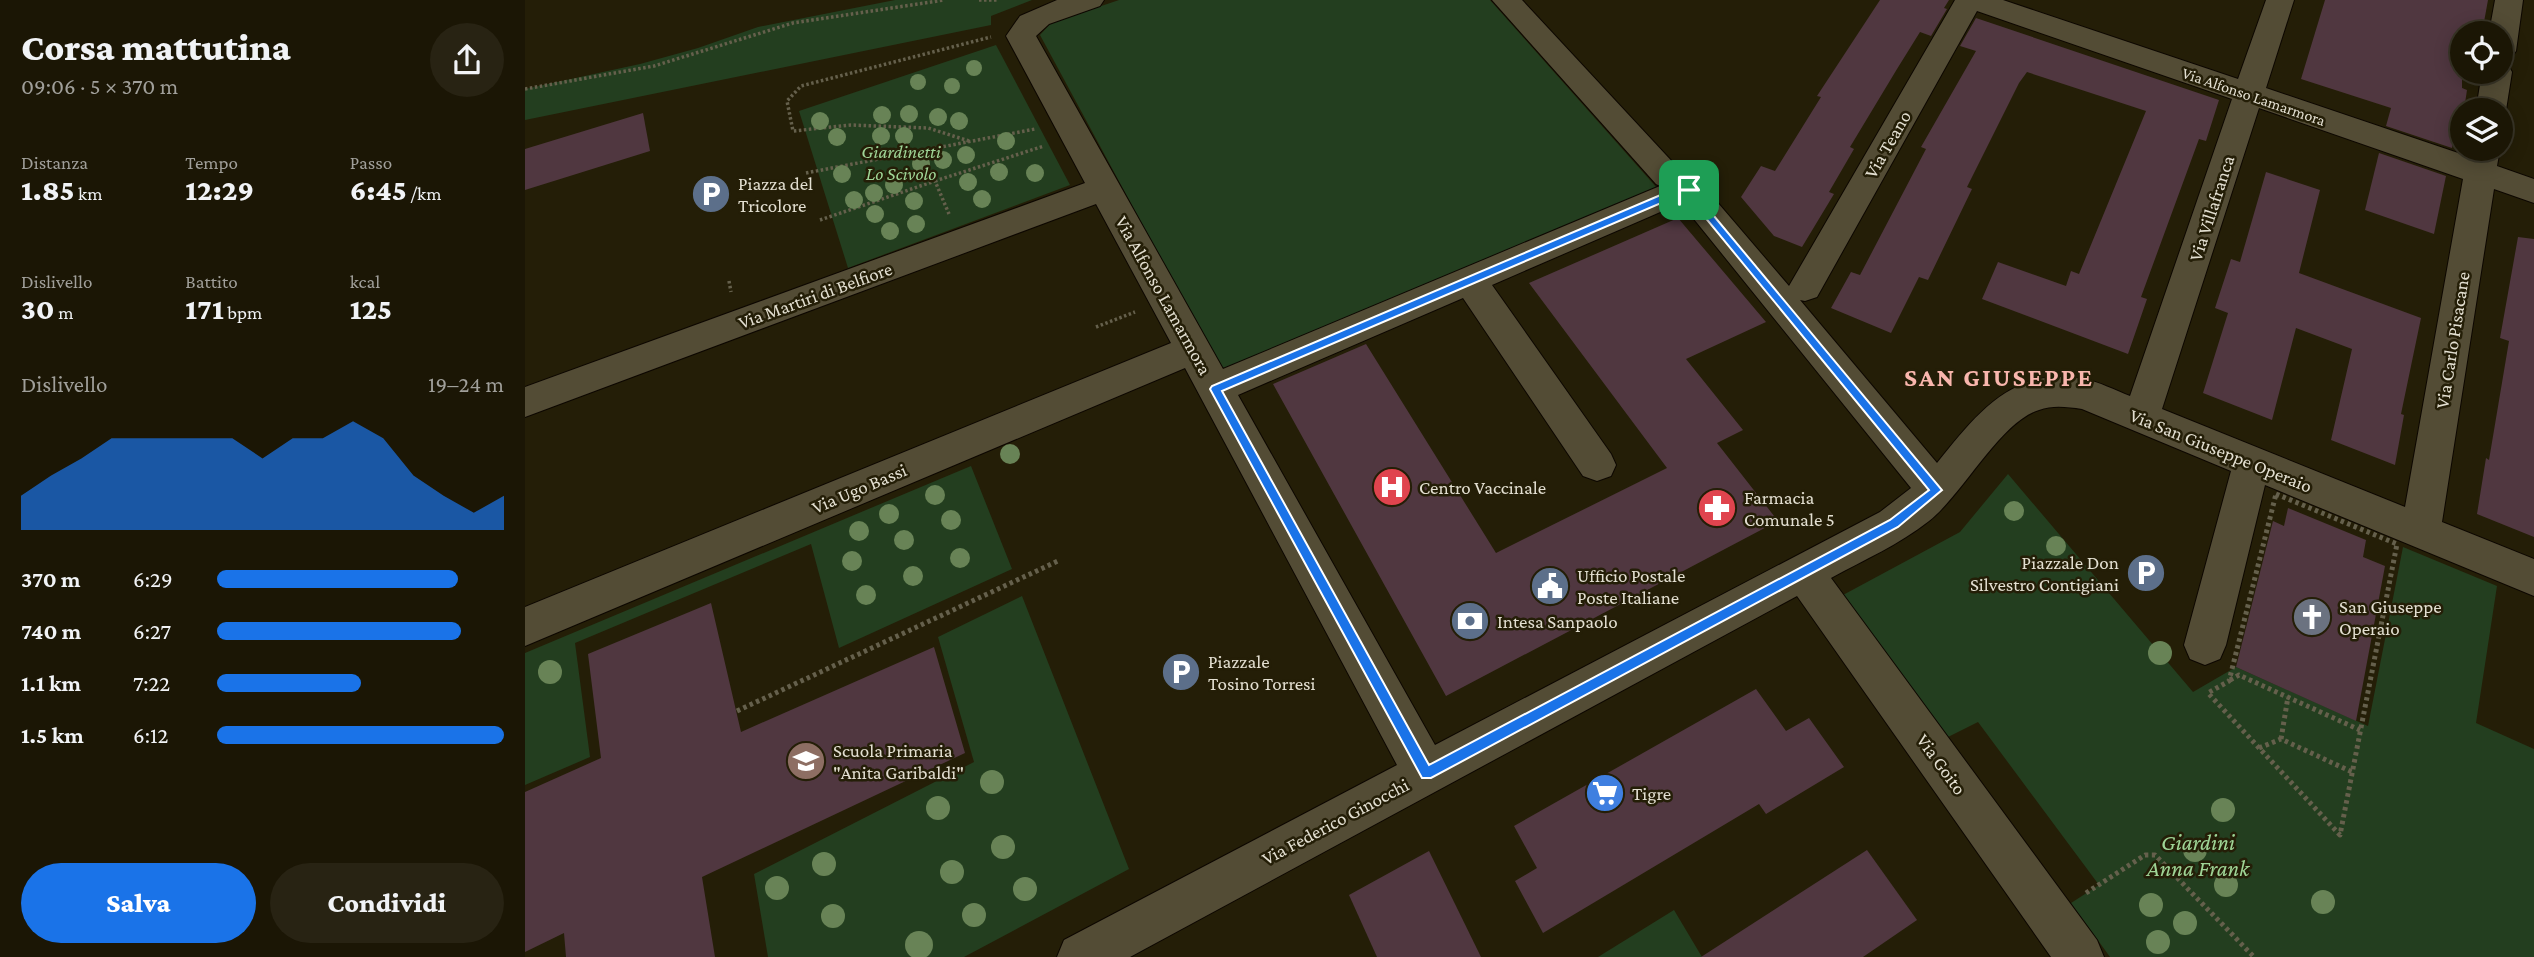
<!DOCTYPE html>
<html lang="it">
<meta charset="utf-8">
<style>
:root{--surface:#1b1605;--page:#282313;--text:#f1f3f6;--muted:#a09f9a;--line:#393527;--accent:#1a73e8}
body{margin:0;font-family:"Crimson Pro",serif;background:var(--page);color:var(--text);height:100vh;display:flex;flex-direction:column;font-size:26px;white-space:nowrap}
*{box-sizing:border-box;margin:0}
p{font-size:23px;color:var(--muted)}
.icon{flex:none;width:38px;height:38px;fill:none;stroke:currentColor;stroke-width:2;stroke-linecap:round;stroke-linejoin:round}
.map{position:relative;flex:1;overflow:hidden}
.details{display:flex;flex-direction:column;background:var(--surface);width:525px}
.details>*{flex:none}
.buttons{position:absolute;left:1925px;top:21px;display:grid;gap:14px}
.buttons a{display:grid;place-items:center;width:63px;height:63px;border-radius:50%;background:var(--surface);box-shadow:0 4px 18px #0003,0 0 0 2px var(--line);font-size:35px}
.pin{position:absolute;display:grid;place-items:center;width:60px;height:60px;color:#fff;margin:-30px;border-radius:14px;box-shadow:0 4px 10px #0006}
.round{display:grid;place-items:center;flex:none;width:74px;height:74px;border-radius:37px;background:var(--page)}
.head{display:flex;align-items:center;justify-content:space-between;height:119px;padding:0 21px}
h1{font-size:38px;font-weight:800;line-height:52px}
.stats{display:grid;grid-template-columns:repeat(3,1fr);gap:10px;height:119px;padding:7px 21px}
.stats div{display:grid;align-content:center}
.stats b{font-size:30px;font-weight:800}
.stats small{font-size:19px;font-weight:400}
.stats p{font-size:19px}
.chart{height:196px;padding:14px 21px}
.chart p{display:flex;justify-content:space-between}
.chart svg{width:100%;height:126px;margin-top:7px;fill:var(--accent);opacity:.7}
.action{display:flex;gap:14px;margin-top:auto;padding:14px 21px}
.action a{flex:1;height:80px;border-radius:42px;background:var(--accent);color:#fff;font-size:28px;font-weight:800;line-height:80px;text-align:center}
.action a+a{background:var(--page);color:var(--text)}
ul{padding:0 21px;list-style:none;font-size:23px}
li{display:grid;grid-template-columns:112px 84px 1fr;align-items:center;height:52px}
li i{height:18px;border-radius:9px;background:var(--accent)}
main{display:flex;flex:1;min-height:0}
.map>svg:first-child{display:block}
.green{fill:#233e1f}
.building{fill:#503740}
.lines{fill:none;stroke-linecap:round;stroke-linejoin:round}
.minor-casing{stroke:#0d0700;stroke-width:2}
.path-far1{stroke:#65604c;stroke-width:3.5;stroke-dasharray:2.5 2.5;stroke-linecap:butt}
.path{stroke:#65604c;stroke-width:5;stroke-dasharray:3.5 3.5;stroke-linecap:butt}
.minor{fill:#534c35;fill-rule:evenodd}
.tree{fill:#688356}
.route{fill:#1a73e8;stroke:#fff;stroke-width:2;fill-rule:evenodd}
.labels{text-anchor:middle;stroke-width:5;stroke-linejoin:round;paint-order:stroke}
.far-street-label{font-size:16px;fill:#e3dfd1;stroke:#241e07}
.street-label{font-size:19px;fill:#e3dfd1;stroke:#241e07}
.park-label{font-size:19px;font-style:italic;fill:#9fd596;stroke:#241e07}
.poi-label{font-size:19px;fill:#e3dfd1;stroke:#241e07;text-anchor:start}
.near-park-label{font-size:23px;font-style:italic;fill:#9fd596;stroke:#241e07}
.district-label{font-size:26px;font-weight:bold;letter-spacing:2px;fill:#f9b6ad;stroke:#241e07}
</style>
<main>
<section class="details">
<div class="head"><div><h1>Corsa mattutina</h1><p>09:06 · 5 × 370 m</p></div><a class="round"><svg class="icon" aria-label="share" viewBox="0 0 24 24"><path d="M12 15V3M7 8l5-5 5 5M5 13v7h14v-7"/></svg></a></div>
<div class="stats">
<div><p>Distanza</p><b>1.85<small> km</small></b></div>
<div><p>Tempo</p><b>12:29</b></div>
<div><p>Passo</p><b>6:45<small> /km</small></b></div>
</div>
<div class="stats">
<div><p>Dislivello</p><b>30<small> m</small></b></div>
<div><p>Battito</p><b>171<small> bpm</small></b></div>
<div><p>kcal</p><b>125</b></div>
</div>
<div class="chart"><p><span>Dislivello</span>19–24 m</p>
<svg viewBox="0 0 160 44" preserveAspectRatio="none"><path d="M0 44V32L10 25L20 19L30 12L40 12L50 12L60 12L70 12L80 19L90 12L100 12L110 6L120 12L130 25L140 32L150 38L160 32V44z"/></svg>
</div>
<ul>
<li><b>370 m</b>6:29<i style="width:84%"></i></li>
<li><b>740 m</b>6:27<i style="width:85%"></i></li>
<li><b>1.1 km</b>7:22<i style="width:50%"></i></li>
<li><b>1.5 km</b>6:12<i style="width:100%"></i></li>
</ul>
<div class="action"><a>Salva</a><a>Condividi</a></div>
</section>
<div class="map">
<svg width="2009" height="957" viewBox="0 0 2009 957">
<rect width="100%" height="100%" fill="#241e07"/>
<!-- green -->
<g class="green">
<path d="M370 0H507L466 16V25L0 120V89L115 64 173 48 233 27Z"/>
<path d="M594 0H965L1132 188 697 372 515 35 526 23Z"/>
<path d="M471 45 545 185 323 268 274 111Z"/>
<path d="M446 466 487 569 314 648 286 544 50 643 65 757 0 785V653Z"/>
<path d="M1483 474 1668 692 1711 667 1843 726 1878 547 1972 586 1951 723 2009 749V957H1585L1546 903 1574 885 1453 722 1421 738 1318 595 1435 532Z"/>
<path d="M497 596 604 869 439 957H243L229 874 449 762 413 637Z"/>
<path d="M1149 910 1177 957H1073Z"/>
</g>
<!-- building -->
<g class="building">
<path d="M1355 0H1424L1419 8 1422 9 1406 36 1395 32 1372 69 1325 147 1329 149 1304 192 1309 194 1277 247 1249 236 1216 197 1236 166 1250 171 1296 97 1292 96Z"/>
<path d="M1800 0H1963L1957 33 1937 27V88L1942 90 1939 110H1937L1936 136 1930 134 1927 148 1861 126 1866 108 1776 79Z"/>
<path d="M1451 18 1694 100 1681 141 1674 139 1616 297 1622 299 1603 354 1457 299 1473 262 1541 286 1546 271 1554 274 1621 111 1502 72 1494 83 1442 187 1447 189 1403 280 1394 277 1366 333 1306 308 1326 272 1335 275 1401 149 1396 147 1451 51 1435 46Z"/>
<path d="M118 113 125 151 0 190V149Z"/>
<path d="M1854 153 1921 176 1909 234 1840 210Z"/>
<path d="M1741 172 1795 190 1774 273 1896 318 1876 414 1879 415 1870 465 1806 440 1827 349 1771 328 1747 420 1678 393 1703 313 1690 308 1706 259 1715 262Z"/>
<path d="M1153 218 1241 322 1161 359 1218 430 1192 443 1253 521 921 696 748 384 841 344 971 553 1142 468 1004 283Z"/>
<path d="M1993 237 2009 239V537L1952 514 1961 458 1964 460 1984 341 1975 338Z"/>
<path d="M1763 508 1841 540 1838 557 1860 566 1831 721 1711 667 1748 521 1759 526Z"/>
<path d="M186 603 216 732 409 647 440 753 177 877 190 957H41L39 933 0 952V792L76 758 63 654Z"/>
<path d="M1231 689 1261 731 1284 718 1319 767 1241 814 1234 804 1018 933 990 881 1012 868 989 826Z"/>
<path d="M1342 850 1392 920 1338 957H1176Z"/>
<path d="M904 851 956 957H852L824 895Z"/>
</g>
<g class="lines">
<!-- minor casing -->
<g class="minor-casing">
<g id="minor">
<path d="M532 0H579L575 6 524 24 511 36 698 369 1135 186 1131 184 967 0H997L1153 168 1157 178 1175 182 1264 286 1430 0H1478L1713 79 1741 0H1769L1741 88 1942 156 1943 149H1975L1972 166 2009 179V203L1969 189 1917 522 2009 559V596L1740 485 1701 645 1695 659 1680 665 1665 659 1659 645 1706 471 1557 409C1542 407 1528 405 1514 410 1476 421 1438 494 1404 521 1375 544 1339 560 1306 578L1572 940 1579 957H1526L1272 596 605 957H532L539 940 872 765 660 368 0 646V607L646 343 571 204 0 417V387L560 183 481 36 495 16ZM1452 11 1707 99 1605 396C1590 390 1574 382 1559 379 1487 366 1452 414 1412 463L1275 300 1280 301 1292 297ZM1734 108 1938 179 1880 507 1637 409ZM1156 203 1386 488 1355 512 910 745 713 395 938 298 1058 476 1072 481 1086 476 1091 465 1086 454 967 285Z"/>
<path d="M1970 0H1998L1991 51 1986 58 1976 61V33H1964Z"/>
<path d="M1976 63 1983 65 1987 72 1981 110 1976 118V110H1951L1957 72H1976Z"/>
</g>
</g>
<!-- path-far1 -->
<g class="path-far1">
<path d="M454 0H472"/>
<path d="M0 89 129 66 268 23 419 0"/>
<path d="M444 141 403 128 326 125 268 131 262 101 276 86 466 37"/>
<path d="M281 173 510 129"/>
<path d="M410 181 519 146"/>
<path d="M295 220 410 181 424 214"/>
<path d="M204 281 206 292"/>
<path d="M571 327 610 312"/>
</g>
<!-- path -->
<g class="path">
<path d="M1751 494 1872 544 1815 835 1683 693 1704 681Z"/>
<path d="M1705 680 1714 675 1835 730"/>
<path d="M212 711 535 560"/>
<path d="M1756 739 1763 697"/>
<path d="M1734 748 1756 739 1827 772"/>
<path d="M1561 893 1620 855H1630L1729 957"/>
</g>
<!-- minor -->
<use href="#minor" class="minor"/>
</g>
<!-- trees -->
<g class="tree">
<circle cx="449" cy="68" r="8"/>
<circle cx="393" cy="82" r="8"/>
<circle cx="427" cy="86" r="8"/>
<circle cx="384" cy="114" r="9"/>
<circle cx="357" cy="115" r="9"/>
<circle cx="413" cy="117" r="9"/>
<circle cx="295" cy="121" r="9"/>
<circle cx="434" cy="121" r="9"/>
<circle cx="356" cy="136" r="9"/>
<circle cx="379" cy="136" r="9"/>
<circle cx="312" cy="137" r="9"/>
<circle cx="481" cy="141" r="9"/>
<circle cx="441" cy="155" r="9"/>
<circle cx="418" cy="160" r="9"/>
<circle cx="396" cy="164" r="9"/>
<circle cx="474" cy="172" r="9"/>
<circle cx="510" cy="173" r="9"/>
<circle cx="317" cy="174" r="9"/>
<circle cx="443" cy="182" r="9"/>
<circle cx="369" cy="185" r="9"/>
<circle cx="349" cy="193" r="9"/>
<circle cx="457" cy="199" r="9"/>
<circle cx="329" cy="200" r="9"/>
<circle cx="389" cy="201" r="9"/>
<circle cx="350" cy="214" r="9"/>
<circle cx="391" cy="224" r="9"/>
<circle cx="365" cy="231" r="9"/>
<circle cx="485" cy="454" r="10"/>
<circle cx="410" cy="495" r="10"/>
<circle cx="1489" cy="511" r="10"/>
<circle cx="364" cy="514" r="10"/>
<circle cx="426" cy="520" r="10"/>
<circle cx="334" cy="531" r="10"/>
<circle cx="379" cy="540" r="10"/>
<circle cx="1531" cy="546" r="10"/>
<circle cx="435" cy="558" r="10"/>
<circle cx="327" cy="561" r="10"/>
<circle cx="388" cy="576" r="10"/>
<circle cx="341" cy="595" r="10"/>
<circle cx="1635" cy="653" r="12"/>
<circle cx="25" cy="672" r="12"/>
<circle cx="467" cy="782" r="12"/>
<circle cx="413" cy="808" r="12"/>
<circle cx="1698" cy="810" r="12"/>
<circle cx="478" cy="847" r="12"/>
<circle cx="1670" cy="850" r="12"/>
<circle cx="299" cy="864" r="12"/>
<circle cx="427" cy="872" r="12"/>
<circle cx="1701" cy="885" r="12"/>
<circle cx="252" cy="888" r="12"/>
<circle cx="500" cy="889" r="12"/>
<circle cx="1798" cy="902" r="12"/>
<circle cx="1626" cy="905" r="12"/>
<circle cx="449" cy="915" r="12"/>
<circle cx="308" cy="916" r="12"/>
<circle cx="1660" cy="923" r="12"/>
<circle cx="1633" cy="942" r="12"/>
<circle cx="394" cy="945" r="14"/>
</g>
<!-- route -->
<path class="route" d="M1164 186 1417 490 1373 527 906 778H897L685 389 687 386 1152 188ZM1157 194H1161L1404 490 1365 520 904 765 697 391Z"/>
<!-- icons -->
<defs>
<g id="parking-disc" transform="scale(2.0125)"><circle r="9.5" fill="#5c6f8a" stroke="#241e07"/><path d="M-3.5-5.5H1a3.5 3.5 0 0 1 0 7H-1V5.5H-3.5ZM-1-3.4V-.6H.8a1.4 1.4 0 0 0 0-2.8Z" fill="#fff"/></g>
<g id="hospital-disc" transform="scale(2.0125)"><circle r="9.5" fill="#e0444e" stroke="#241e07"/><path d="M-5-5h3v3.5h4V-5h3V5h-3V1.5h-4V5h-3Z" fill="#fff"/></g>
<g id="pharmacy-disc" transform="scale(2.0125)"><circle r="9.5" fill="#e0444e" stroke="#241e07"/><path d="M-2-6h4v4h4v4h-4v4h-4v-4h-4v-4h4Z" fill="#fff"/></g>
<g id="civic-disc" transform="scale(2.0125)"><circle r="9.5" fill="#5c6f8a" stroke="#241e07"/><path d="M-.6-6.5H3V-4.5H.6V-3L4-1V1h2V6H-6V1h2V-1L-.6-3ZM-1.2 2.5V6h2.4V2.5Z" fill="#fff"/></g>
<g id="church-disc" transform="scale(2.0125)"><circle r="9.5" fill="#6b7280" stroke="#241e07"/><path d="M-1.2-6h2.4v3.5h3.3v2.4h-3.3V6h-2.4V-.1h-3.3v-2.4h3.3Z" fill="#fff"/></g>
<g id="bank-disc" transform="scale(2.0125)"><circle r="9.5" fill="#5c6f8a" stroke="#241e07"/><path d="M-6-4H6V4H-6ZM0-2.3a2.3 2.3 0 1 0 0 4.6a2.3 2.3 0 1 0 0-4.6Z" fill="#fff"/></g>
<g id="school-disc" transform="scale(2.0125)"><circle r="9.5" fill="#8d6e63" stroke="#241e07"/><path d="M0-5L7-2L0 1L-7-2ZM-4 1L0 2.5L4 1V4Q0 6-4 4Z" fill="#fff"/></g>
<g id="supermarket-disc" transform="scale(2.0125)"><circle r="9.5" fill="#3f7fe0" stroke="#241e07"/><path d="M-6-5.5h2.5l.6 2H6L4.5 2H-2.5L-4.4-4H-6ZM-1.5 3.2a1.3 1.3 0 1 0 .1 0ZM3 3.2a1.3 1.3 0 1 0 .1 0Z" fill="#fff"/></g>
</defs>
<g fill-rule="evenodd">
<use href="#parking-disc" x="186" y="194"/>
<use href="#hospital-disc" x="867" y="487"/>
<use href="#pharmacy-disc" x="1192" y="508"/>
<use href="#parking-disc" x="1621" y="573"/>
<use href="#civic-disc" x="1025" y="586"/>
<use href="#church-disc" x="1787" y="617"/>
<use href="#bank-disc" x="945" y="621"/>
<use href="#parking-disc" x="656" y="672"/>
<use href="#school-disc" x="281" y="761"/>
<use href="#supermarket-disc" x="1080" y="793"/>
</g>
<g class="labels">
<!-- far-street labels -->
<g class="far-street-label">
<text transform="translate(1729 96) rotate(19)" y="6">Via Alfonso Lamarmora</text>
</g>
<!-- street labels -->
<g class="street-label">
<text transform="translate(1362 144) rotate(-60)" y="7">Via Teano</text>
<text transform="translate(1686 208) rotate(-72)" y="7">Via Villafranca</text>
<text transform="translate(290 295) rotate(-20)" y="7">Via Martiri di Belfiore</text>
<text transform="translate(639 295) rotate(61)" y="7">Via Alfonso Lamarmora</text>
<text transform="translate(1927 340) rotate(-81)" y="7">Via Carlo Pisacane</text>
<text transform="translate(1696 450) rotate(22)" y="7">Via San Giuseppe Operaio</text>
<text transform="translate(334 488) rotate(-23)" y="7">Via Ugo Bassi</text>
<text transform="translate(1417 764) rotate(54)" y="7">Via Goito</text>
<text transform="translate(810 821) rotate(-28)" y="7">Via Federico Ginocchi</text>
</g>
<!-- park labels -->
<g class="park-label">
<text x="376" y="158">Giardinetti<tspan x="376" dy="22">Lo Scivolo</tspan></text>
</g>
<!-- poi labels -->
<g class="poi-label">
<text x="213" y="190">Piazza del<tspan x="213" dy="22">Tricolore</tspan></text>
<text x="894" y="494">Centro Vaccinale</text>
<text x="1219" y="504">Farmacia<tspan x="1219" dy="22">Comunale 5</tspan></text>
<text x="1594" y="569" text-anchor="end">Piazzale Don<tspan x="1594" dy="22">Silvestro Contigiani</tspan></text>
<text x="1052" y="582">Ufficio Postale<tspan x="1052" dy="22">Poste Italiane</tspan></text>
<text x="1814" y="613">San Giuseppe<tspan x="1814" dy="22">Operaio</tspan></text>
<text x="972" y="628">Intesa Sanpaolo</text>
<text x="683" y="668">Piazzale<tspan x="683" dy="22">Tosino Torresi</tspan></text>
<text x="308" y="757">Scuola Primaria<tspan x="308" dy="22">"Anita Garibaldi"</tspan></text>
<text x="1107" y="800">Tigre</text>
</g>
<!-- near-park labels -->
<g class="near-park-label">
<text x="1673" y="850">Giardini<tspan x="1673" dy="26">Anna Frank</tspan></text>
</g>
<!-- district labels -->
<g class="district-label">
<text x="1474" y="386">SAN GIUSEPPE</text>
</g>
</g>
</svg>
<div class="buttons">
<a><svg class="icon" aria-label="locate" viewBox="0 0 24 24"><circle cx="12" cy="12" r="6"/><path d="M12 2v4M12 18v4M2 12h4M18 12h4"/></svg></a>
<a><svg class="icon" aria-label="layers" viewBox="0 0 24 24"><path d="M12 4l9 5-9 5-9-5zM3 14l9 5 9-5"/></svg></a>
</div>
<div class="pin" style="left:1164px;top:190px;background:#1e9e55"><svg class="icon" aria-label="arrive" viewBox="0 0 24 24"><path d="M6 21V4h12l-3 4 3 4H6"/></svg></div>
</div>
</main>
